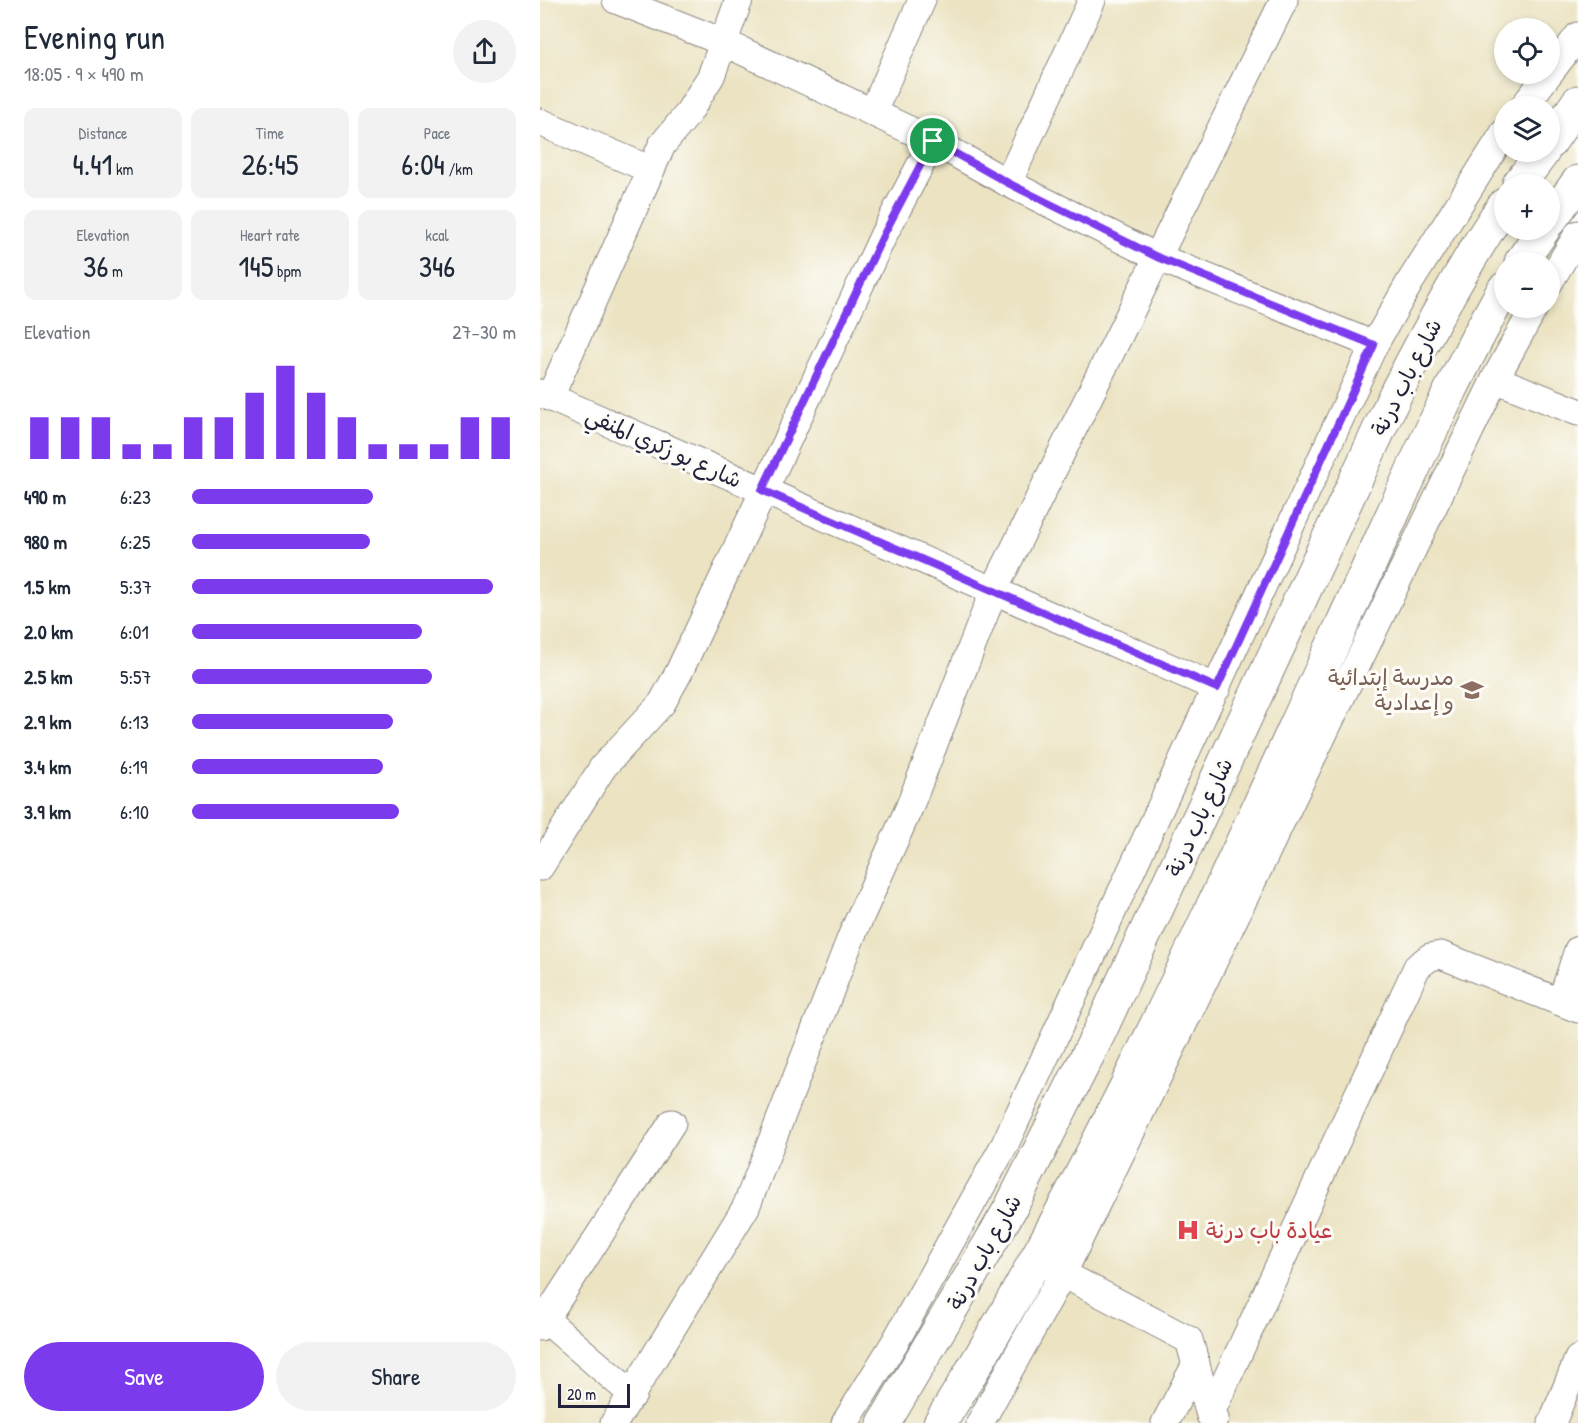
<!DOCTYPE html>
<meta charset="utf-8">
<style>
:root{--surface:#fff;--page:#f2f2f3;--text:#1f2937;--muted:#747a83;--accent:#7c3aed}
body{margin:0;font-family:"Patrick Hand","Playpen Sans Arabic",sans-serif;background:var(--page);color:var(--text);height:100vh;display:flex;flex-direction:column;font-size:22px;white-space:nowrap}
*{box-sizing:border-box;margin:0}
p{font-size:20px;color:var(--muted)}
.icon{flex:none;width:33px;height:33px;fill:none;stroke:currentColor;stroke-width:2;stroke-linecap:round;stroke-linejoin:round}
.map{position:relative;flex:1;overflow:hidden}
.drawer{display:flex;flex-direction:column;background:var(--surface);width:540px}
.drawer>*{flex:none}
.fabs{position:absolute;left:954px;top:18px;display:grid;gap:12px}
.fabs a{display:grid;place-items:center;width:66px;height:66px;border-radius:50%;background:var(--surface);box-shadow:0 3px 9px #0003;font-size:30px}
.scale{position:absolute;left:18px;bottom:15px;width:72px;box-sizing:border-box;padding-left:6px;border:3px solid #22223b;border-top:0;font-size:16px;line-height:21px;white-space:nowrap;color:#22223b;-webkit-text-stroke:4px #fdfcf7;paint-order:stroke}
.pin{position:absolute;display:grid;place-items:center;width:51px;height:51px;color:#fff;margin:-26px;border:3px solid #fff;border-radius:50%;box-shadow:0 2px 6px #0007}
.round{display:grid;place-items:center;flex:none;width:63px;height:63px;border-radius:32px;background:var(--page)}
.head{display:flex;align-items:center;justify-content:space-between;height:102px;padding:0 24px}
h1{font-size:33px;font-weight:600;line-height:45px}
.stats{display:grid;grid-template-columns:repeat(3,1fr);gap:9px;height:102px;padding:6px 24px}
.stats div{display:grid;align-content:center;border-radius:12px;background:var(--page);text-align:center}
.stats b{font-size:30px;font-weight:600}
.stats small{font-size:16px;font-weight:400}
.stats p{font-size:16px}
.chart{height:168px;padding:12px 24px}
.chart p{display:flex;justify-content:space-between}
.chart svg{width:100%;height:108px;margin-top:6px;stroke:var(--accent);stroke-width:6}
.action{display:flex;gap:12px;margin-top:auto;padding:12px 24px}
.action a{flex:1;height:69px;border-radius:36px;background:var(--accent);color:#fff;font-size:24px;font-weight:600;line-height:69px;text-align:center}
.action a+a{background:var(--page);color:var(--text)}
ul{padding:0 24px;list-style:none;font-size:20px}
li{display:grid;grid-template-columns:96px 72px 1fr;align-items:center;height:45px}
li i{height:15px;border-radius:8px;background:var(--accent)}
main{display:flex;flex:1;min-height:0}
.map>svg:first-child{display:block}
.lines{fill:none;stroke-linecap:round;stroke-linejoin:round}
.street-casing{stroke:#86827e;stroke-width:29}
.secondary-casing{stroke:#86827e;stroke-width:35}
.street{stroke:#fff;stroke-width:27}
.secondary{stroke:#fff;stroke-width:33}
.route-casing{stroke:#fff;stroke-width:12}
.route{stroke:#7c3aed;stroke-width:8}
.labels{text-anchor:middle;stroke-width:6;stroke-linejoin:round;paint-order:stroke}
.street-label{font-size:22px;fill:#22223b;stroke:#fdfcf7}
.education-label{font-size:22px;fill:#785e54;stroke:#fdfcf7;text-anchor:end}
.health-label{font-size:22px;fill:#be3a42;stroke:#fdfcf7;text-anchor:start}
</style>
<main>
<section class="drawer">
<div class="head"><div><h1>Evening run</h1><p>18:05 · 9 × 490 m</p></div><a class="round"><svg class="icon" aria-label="share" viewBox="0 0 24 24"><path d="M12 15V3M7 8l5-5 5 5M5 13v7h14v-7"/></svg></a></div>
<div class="stats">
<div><p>Distance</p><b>4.41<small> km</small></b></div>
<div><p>Time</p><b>26:45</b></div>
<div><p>Pace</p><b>6:04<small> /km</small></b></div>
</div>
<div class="stats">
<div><p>Elevation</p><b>36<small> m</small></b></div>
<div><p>Heart rate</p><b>145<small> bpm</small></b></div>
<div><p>kcal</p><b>346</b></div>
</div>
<div class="chart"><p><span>Elevation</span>27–30 m</p>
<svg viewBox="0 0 160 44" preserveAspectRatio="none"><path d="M5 44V27M15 44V27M25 44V27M35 44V38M45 44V38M55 44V27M65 44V27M75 44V17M85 44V6M95 44V17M105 44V27M115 44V38M125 44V38M135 44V38M145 44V27M155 44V27"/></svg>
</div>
<ul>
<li><b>490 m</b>6:23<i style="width:56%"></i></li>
<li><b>980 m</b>6:25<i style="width:55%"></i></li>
<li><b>1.5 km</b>5:37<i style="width:93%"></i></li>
<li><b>2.0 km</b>6:01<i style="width:71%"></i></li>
<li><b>2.5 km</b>5:57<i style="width:74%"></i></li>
<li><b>2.9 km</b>6:13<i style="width:62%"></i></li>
<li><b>3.4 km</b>6:19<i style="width:59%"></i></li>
<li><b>3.9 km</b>6:10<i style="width:64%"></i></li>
</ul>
<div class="action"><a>Save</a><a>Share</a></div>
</section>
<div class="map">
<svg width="1038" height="1423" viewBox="0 0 1038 1423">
<rect width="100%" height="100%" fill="#fdfcf7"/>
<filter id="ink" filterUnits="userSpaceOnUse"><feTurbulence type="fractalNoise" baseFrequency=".0167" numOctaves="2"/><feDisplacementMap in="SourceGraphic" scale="12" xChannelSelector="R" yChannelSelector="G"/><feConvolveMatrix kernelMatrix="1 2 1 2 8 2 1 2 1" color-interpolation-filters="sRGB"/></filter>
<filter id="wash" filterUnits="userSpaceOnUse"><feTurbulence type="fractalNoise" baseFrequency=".008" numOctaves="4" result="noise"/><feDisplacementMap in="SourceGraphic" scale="24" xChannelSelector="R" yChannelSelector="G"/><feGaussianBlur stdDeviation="1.35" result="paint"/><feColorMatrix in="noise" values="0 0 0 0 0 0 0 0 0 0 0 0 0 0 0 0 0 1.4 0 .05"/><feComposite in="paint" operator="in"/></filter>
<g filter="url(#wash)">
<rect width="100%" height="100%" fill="#ebe3c2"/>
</g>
<g filter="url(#ink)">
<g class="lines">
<!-- street casing -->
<g class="street-casing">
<g id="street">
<path d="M76 0 183 42 393 141 468 183 617 257 834 345"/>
<path d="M984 106 1038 36"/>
<path d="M333 112 382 0"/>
<path d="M0 122 111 170"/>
<path d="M468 183 552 0"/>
<path d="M1010 281 1038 234"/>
<path d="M955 379 1038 412"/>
<path d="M0 393 677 688"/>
<path d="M10 397 122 145 147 115 171 76 199 0"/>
<path d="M0 867 63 767 122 703 139 672 344 234 393 141"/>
<path d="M1021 1002 1038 950"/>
<path d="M508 1266 649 1340 670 1415 675 1418"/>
<path d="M0 1315 93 1395"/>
<path d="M0 1327 132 1123"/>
<path d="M670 1415 877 967 890 957 901 955 1038 1009"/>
<path d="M74 1423 206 1207 312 935 369 808 454 590 744 0"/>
<path d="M305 1423 355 1342 465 1144 834 345 870 282 964 133"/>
<path d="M440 1423 523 1273 955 379 994 308"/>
<path d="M625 1423 656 1364"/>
<path d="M1012 1423 1038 1359"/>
</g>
</g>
<!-- secondary casing -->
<g class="secondary-casing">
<g id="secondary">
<path d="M1010 142 1038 102"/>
<path d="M979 184 1003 152"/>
<path d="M1010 220 1038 182"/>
<path d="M981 262 1003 230"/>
<path d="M344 1423 470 1209 559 1033 857 391C890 327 924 264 964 205"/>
<path d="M400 1423C558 1171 677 896 801 627 854 513 902 398 964 289"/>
</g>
</g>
<!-- street -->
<use href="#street" class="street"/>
<!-- secondary -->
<use href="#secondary" class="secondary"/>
</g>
</g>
<g class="lines" filter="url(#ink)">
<!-- route casing -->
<g class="route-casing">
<path id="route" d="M393 141 468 183 617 257 834 345 677 688 222 490 344 234Z"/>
</g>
<!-- route -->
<use href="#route" class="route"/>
</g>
<!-- icons -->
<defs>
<g id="school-bare" transform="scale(1.8)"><path d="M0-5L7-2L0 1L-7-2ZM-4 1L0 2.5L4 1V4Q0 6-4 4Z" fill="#8d6e63" stroke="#fdfcf7" stroke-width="2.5" paint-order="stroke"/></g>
<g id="hospital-bare" transform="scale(1.8)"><path d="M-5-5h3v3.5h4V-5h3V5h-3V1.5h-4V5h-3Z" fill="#e0444e" stroke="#fdfcf7" stroke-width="2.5" paint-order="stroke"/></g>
</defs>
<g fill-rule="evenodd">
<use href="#school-bare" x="932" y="690"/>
<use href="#hospital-bare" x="648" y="1230"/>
</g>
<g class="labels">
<!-- street labels -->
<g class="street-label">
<text transform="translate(866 377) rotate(-63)" y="8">شارع باب درنة</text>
<text transform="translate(124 447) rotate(24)" y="8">شارع بو زكري المنفي</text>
<text transform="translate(659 817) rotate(-65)" y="8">شارع باب درنة</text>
<text transform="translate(444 1252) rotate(-61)" y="8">شارع باب درنة</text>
</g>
<!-- education labels -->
<g class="education-label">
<text x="914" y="685">مدرسة إبتدائية<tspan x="914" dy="25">و إعدادية</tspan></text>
</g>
<!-- health labels -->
<g class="health-label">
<text x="666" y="1238">عيادة باب درنة</text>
</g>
</g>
</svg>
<div class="fabs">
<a><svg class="icon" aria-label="locate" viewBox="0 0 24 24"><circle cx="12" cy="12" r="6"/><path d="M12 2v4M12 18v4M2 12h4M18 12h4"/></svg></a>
<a><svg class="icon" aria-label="layers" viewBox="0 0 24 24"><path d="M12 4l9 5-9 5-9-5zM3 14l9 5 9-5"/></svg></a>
<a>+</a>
<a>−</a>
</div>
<div class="scale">20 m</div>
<div class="pin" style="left:393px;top:141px;background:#1e9e55"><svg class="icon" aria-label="arrive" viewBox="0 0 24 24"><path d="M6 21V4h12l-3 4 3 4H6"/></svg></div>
</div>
</main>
